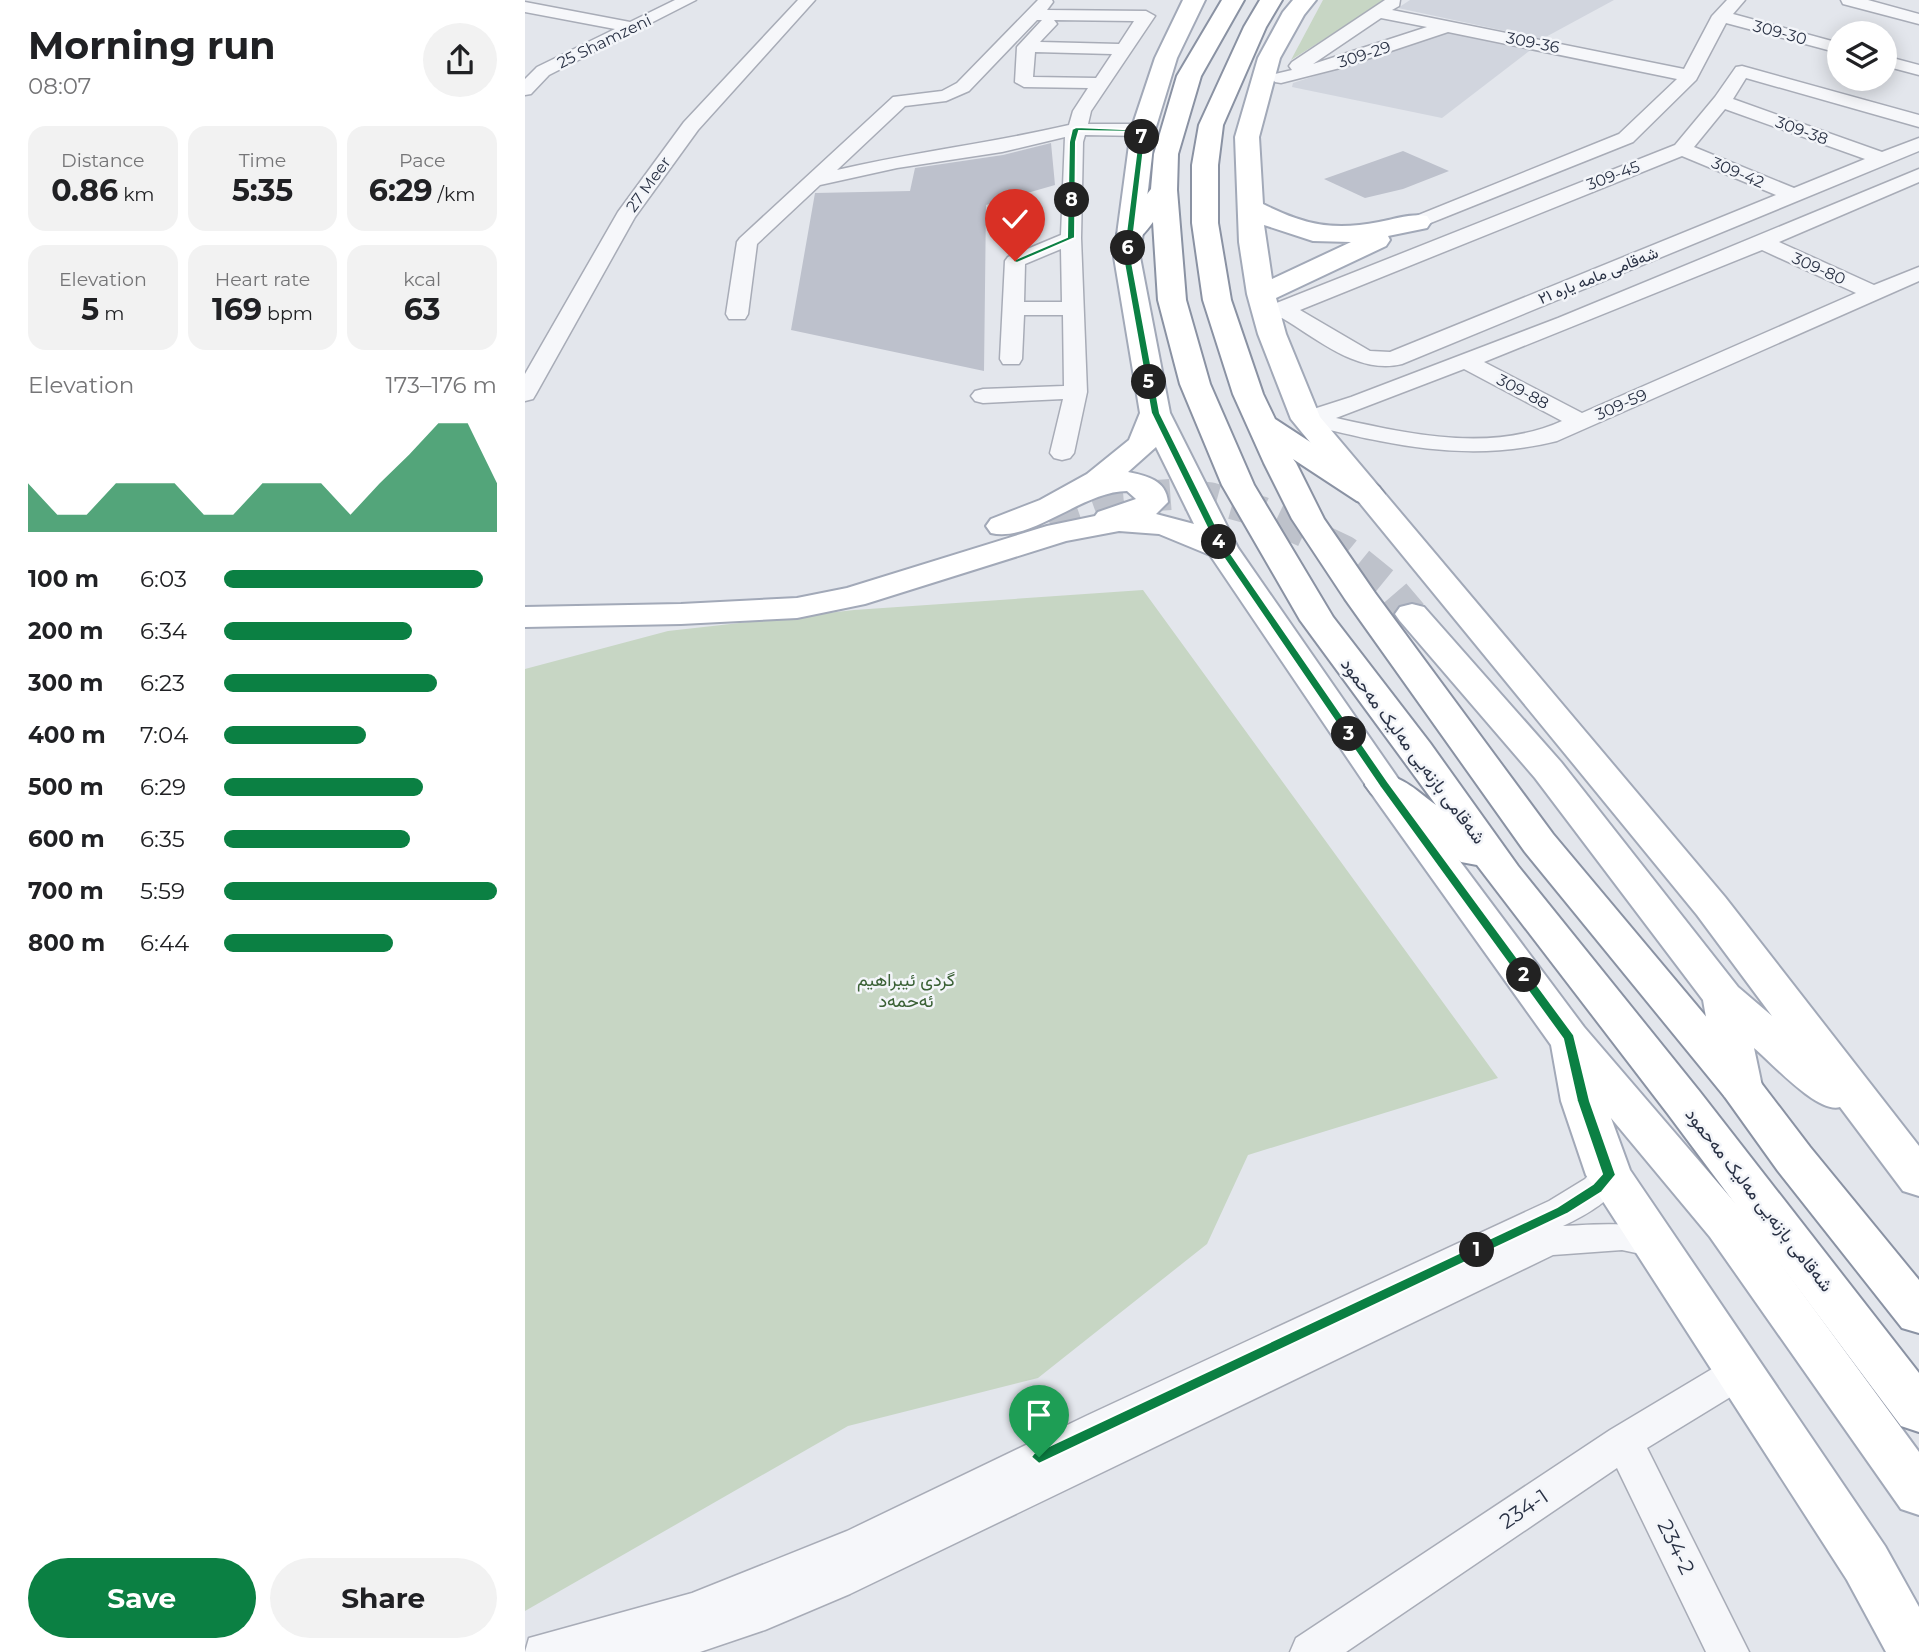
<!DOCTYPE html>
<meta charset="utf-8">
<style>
:root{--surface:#fff;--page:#f2f2f2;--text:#202124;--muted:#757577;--accent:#0b8043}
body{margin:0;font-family:Montserrat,Vazirmatn,sans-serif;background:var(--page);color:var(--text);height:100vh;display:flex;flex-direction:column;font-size:26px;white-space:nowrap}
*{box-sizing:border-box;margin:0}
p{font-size:23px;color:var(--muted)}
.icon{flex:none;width:38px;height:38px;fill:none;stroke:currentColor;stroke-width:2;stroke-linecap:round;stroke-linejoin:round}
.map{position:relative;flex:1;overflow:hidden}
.sheet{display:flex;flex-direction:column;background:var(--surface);width:525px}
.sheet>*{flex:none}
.controls{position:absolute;left:1302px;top:21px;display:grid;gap:14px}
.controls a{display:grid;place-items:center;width:70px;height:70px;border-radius:50%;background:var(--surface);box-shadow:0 4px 18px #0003;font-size:35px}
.pin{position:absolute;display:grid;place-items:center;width:60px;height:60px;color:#fff;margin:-72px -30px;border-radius:50% 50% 50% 0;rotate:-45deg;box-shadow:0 0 7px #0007}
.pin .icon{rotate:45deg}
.km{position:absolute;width:35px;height:35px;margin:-18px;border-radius:50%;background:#222;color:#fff;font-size:19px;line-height:35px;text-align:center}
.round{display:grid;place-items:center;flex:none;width:74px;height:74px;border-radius:37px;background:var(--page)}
.headline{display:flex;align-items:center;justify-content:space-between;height:119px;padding:0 28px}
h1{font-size:38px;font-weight:700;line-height:52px}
.metrics{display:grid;grid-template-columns:repeat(3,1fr);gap:10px;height:119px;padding:7px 28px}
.metrics div{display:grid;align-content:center;border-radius:18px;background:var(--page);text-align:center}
.metrics b{font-size:30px;font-weight:700}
.metrics small{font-size:19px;font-weight:400}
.metrics p{font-size:19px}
.chart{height:196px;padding:14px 28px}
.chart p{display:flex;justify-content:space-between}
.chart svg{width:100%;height:126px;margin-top:7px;fill:var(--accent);opacity:.7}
.action{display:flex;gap:14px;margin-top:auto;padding:14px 28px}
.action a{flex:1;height:80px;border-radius:42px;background:var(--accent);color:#fff;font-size:28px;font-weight:700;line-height:80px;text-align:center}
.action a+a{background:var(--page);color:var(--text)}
ul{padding:0 28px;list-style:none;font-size:23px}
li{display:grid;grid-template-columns:112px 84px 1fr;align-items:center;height:52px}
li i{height:18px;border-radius:9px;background:var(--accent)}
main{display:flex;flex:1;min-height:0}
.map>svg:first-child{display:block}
.built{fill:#d1d5de}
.green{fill:#c7d6c4}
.building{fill:#bdc1cc}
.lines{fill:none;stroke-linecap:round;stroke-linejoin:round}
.major-tunnel{stroke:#bec2cb;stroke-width:31;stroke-dasharray:31 16;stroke-linecap:butt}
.minor-casing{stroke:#a8acb7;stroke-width:3}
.major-casing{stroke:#a2a9b8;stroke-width:4}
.highway-casing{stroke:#8a92a3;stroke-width:4}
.minor{fill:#f6f7fa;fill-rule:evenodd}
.major{fill:#fff;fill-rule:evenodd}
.highway{fill:#fff;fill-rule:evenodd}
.route{fill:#0b8043;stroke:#fff;stroke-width:2}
.labels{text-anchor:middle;stroke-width:5;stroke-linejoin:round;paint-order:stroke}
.far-street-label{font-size:16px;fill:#2a3245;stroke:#f3f5f9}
.street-label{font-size:18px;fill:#2a3245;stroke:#f3f5f9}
.park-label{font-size:18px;fill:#3b6136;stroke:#f3f5f9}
.near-street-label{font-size:21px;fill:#2a3245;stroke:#f3f5f9}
</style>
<main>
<section class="sheet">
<div class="headline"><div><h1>Morning run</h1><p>08:07</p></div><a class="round"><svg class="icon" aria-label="share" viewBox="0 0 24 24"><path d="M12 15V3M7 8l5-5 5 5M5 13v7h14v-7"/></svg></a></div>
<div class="metrics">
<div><p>Distance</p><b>0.86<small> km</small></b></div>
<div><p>Time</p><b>5:35</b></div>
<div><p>Pace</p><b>6:29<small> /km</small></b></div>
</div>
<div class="metrics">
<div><p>Elevation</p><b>5<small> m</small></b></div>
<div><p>Heart rate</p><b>169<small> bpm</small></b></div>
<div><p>kcal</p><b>63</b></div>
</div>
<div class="chart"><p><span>Elevation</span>173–176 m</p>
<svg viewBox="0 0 160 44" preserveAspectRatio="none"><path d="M0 44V27L10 38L20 38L30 27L40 27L50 27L60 38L70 38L80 27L90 27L100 27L110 38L120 27L130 17L140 6L150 6L160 27V44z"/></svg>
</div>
<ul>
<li><b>100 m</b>6:03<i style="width:95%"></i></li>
<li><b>200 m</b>6:34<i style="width:69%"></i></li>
<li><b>300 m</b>6:23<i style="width:78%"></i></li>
<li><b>400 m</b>7:04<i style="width:52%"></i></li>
<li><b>500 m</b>6:29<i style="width:73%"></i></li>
<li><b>600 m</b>6:35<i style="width:68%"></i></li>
<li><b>700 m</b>5:59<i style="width:100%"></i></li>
<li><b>800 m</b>6:44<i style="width:62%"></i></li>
</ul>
<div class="action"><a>Save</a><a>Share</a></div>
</section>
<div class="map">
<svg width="1394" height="1652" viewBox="0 0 1394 1652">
<rect width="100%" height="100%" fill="#e3e6ec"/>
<!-- built -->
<g class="built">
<path d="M885 0H1089L1017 39 873 8Z"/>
<path d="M926 32 1008 48 917 118 767 87 768 83Z"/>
</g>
<!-- green -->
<g class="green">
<path d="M798 0H861L766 60Z"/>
<path d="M618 590 973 1078 723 1155 682 1244 513 1378 323 1426 0 1611V669L143 631 329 610Z"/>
</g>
<!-- building -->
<g class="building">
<path d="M526 143 530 185 461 205 459 371 266 330 290 193 385 191 390 168 478 155Z"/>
<path d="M878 151 924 171 878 189 840 198 799 179Z"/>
</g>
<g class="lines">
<!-- major-tunnel -->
<path class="major-tunnel" d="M525 524 598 498 651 494 686 498 737 512 820 551 863 586 887 614"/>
<!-- minor casing -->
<g class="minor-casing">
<g id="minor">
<path d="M150 0H171L24 75 6 94 0 95V79L12 67 90 29 0 12V2L105 22Z"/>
<path d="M273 0H290L173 130 110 217 11 394 8 399 0 401V374L93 212 159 122Z"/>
<path d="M513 0H527L528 2 522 10 621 11 630 16 566 111 563 124H618L627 130 618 136 560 135 558 142 556 238 562 392 549 453 545 458 537 460 529 458 525 453 538 399 458 403 450 401 446 396 450 391 458 389 539 386 538 315H499L497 359 494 364H478L475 359 480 261 483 257 536 235 540 137 477 152 372 168 295 185 232 244 223 314 220 319H204L201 314 212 242 215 238 368 97 417 91 432 83ZM512 20H517L492 47 490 82 499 87 563 88 548 111 544 125C467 143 389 152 312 170L380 106 421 101 444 91ZM529 20 609 21 594 44 515 42 532 24ZM510 52 587 54 571 78 508 77ZM536 249 537 302H499L500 264Z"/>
<path d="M860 0H875L874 6 867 10 1159 69 1187 16 1202 0H1220L1208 14 1314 43V53L1201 23 1171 80 1108 142 893 228 886 226 883 222 886 218 1094 134 1152 79 923 32 815 68 756 83 750 82 747 78 750 74 767 70 764 66 767 62ZM856 18 902 27 788 64Z"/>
<path d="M1316 0H1343L1394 14V24L1318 4Z"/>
<path d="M1360 56 1394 65V75L1360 66Z"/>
<path d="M1217 66 1394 115V127L1221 78 1208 99 1357 152 1394 138V151L877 364C833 375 793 339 757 318L742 323 734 321 731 316 734 311 749 304 1150 145 1190 97 1211 67ZM1200 109 1340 159 1269 188 1169 147ZM1157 156 1251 195 865 352 845 351 775 310Z"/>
<path d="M1394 169V182L1254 242 1349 285 1394 267V281L1032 441C972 456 915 453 855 441 831 437 806 429 781 426L773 424 769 419 773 414 826 397 1033 318ZM1237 250 1331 293 1057 413 959 362ZM939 369 1037 421C966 453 884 434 811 418Z"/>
<path d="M1084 1162 1096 1166 1102 1175C1088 1200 1063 1214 1038 1226 1077 1224 1105 1221 1143 1233L1148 1243 1143 1253 1130 1257 1097 1250 1028 1255 325 1594 240 1630 175 1652H0L4 1638 167 1593 322 1531 563 1415 1024 1201 1060 1179 1072 1166Z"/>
<path d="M1216 1355 1230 1360 1235 1371 1230 1382 1122 1448 1224 1652H1181L1092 1468 821 1652H765L771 1638 1085 1430 1202 1360Z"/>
</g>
</g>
<!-- major casing -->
<g class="major-casing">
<g id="major">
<path d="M658 0H680L652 58 630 130 615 257 645 413 713 548 872 777 1059 1027 1217 1211 1394 1452V1515L1376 1509 1185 1237 1086 1118 1105 1170 1360 1546 1394 1607V1652H1361L1322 1580 1061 1175 1036 1101 1026 1045 846 793 685 555 634 534 594 531 541 541 340 604 272 618 156 624 0 627V607L156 604 272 598 322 588 522 526 570 516 573 512 611 499 602 491C558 491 506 543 466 533L461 526 466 519 515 500 562 474 604 440 615 413 589 257 606 130 630 58ZM631 447 669 524 631 514 643 502C641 480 622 476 603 472Z"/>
<path d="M768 0H791L779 15 755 58 734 137 738 204C780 225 808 231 854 222 870 219 887 213 902 216L906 222 902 228 863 236 865 240 861 246 751 298 761 334 795 417 1200 897 1394 1146V1196L1378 1191 1315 1107C1293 1114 1247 1063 1229 1048L1237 1086 1230 1097 1215 1102 1200 1097 1193 1086 1178 1000 1010 778 875 621 870 614 875 607 887 604 899 607 1036 762 1213 987 1247 1016 1172 915 766 419 733 334 722 294 714 242 710 137 733 58 758 12ZM739 225 788 241 826 242 747 279Z"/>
</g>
</g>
<!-- highway casing -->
<g class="highway-casing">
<g id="highway">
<path d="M697 0H719L676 76 653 154 652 190 661 300 685 384 729 485 808 617 905 743 993 866 1175 1092 1394 1373V1432L1376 1426 1143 1114 952 865 936 862 846 793 840 785 846 777C873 770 890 790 911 805L775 620 697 485 655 384 633 300 628 222C618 235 613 244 596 240L592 234 626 189 629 154 652 76Z"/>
<path d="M735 0H757L741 27 698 125 693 165V223L706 300 738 394 750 419 854 487 859 494 854 501 843 504 832 501 768 459 771 463 799 519 850 593 1028 834 1230 1075 1285 1147 1394 1280V1333L1377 1328 1253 1171 1200 1097 1000 852 820 599 767 519 739 463 708 394 678 300 667 223V165L674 125 719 27Z"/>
</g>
</g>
<!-- minor -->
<use href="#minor" class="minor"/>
<!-- major -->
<use href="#major" class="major"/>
<!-- highway -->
<use href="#highway" class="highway"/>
</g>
<!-- route -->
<path class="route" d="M551 127 621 130 606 257 635 413 702 548 863 782 1049 1035 1065 1101 1091 1175 1077 1192 1042 1214 514 1464 506 1457 509 1453 1032 1207 1068 1184 1077 1174 1052 1101 1038 1039 855 787 692 548 626 413 598 257 614 132 554 131 551 142 550 238 492 263 486 261 542 237 544 142 547 129Z"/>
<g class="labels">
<!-- far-street labels -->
<g class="far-street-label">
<text transform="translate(1255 32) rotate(15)" y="6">309-30</text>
<text transform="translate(79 41) rotate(-26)" y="6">25 Shamzeni</text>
<text transform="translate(1008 42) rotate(11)" y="6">309-36</text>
<text transform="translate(839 54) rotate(-18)" y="6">309-29</text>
<text transform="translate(1277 130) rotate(20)" y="6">309-38</text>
<text transform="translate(1213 172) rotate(23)" y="6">309-42</text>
<text transform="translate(1088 175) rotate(-21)" y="6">309-45</text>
<text transform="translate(123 184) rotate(-54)" y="6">27 Meer</text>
<text transform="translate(1294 268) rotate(24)" y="6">309-80</text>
<text transform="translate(1073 275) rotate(-22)" y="6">شەقامی مامە یارە ٢١</text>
<text transform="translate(998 391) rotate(28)" y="6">309-88</text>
<text transform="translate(1096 404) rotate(-24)" y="6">309-59</text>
</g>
<!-- street labels -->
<g class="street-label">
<text transform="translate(888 751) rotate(53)" y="6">شەقامی بازنەیی مەلیک مەحمود</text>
<text transform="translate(1234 1200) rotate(52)" y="6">شەقامی بازنەیی مەلیک مەحمود</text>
</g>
<!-- park labels -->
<g class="park-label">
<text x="381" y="986">گردی ئیبراھیم<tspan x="381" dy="21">ئەحمەد</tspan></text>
</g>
<!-- near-street labels -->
<g class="near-street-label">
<text transform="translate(999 1509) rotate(-34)" y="7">234-1</text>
<text transform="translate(1151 1547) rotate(64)" y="7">234-2</text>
</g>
</g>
</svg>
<div class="controls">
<a><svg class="icon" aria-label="layers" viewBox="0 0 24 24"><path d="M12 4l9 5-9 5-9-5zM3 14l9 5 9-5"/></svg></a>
</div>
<div class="pin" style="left:514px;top:1457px;background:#1e9e55"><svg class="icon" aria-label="arrive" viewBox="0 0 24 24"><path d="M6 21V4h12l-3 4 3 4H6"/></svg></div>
<div class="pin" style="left:490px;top:261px;background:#d93025"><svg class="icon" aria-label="check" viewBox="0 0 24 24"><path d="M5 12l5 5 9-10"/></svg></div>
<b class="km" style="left:952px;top:1250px">1</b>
<b class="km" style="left:999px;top:975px">2</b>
<b class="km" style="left:824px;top:734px">3</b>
<b class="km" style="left:694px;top:542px">4</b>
<b class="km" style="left:624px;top:382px">5</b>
<b class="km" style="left:603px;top:248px">6</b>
<b class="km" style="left:617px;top:137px">7</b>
<b class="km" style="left:547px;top:200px">8</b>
</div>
</main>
